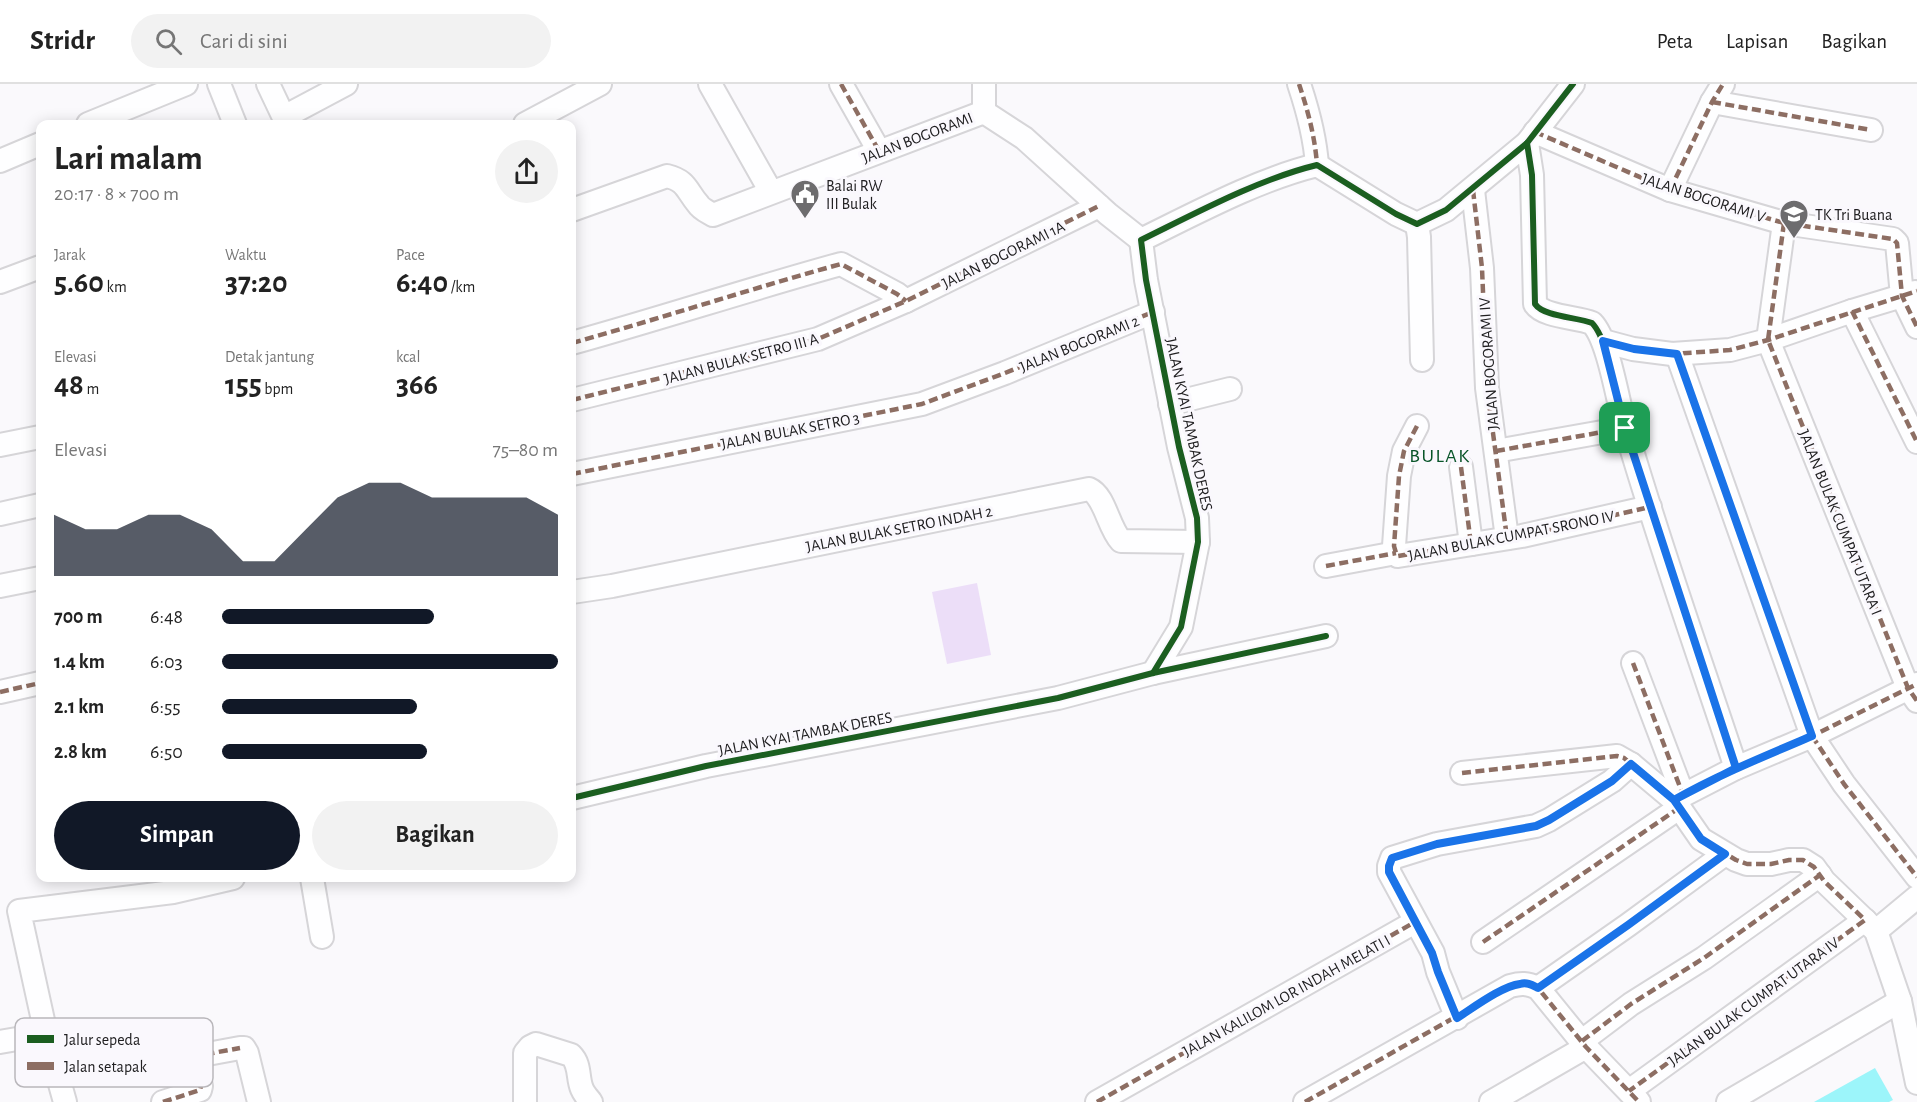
<!DOCTYPE html>
<html lang="id">
<meta charset="utf-8">
<style>
:root{--surface:#fff;--page:#f2f2f2;--text:#222;--muted:#767676;--line:#e0e0e0;--accent:#111827}
body{margin:0;font-family:"Alegreya Sans",sans-serif;background:var(--page);color:var(--text);height:100vh;display:flex;flex-direction:column;font-size:22px;white-space:nowrap}
*{box-sizing:border-box;margin:0}
p{font-size:20px;color:var(--muted)}
.icon{flex:none;width:33px;height:33px;fill:none;stroke:currentColor;stroke-width:2;stroke-linecap:round;stroke-linejoin:round}
.map{position:relative;flex:1;overflow:hidden}
.details{position:absolute;left:36px;top:36px;width:540px;height:762px;display:flex;flex-direction:column;background:var(--surface);border-radius:12px;box-shadow:0 3px 15px #0003}
.details>*{flex:none}
.pin{position:absolute;display:grid;place-items:center;width:51px;height:51px;color:#fff;margin:-26px;border-radius:12px;box-shadow:0 3px 9px #0006}
.round{display:grid;place-items:center;flex:none;width:63px;height:63px;border-radius:32px;background:var(--page)}
.overview{display:flex;align-items:center;justify-content:space-between;height:102px;padding:0 18px}
h1{font-size:33px;font-weight:700;line-height:45px}
.figures{display:grid;grid-template-columns:repeat(3,1fr);gap:9px;height:102px;padding:6px 18px}
.figures div{display:grid;align-content:center}
.figures b{font-size:30px;font-weight:700}
.figures small{font-size:16px;font-weight:400}
.figures p{font-size:16px}
.chart{height:168px;padding:12px 18px}
.chart p{display:flex;justify-content:space-between}
.chart svg{width:100%;height:108px;margin-top:6px;fill:var(--accent);opacity:.7}
.primary-button{display:flex;gap:12px;margin-top:auto;padding:12px 18px}
.primary-button a{flex:1;height:69px;border-radius:36px;background:var(--accent);color:#fff;font-size:24px;font-weight:700;line-height:69px;text-align:center}
.primary-button a+a{background:var(--page);color:var(--text)}
ul{padding:0 18px;list-style:none;font-size:20px}
li{display:grid;grid-template-columns:96px 72px 1fr;align-items:center;height:45px}
li i{height:15px;border-radius:8px;background:var(--accent)}
header{display:flex;align-items:center;gap:36px;box-sizing:border-box;height:84px;padding:0 30px;background:var(--surface);border-bottom:2px solid var(--line)}
header strong{font-size:28px}
nav{display:flex;gap:33px;margin-inline-start:auto;font-size:21px}
.search{width:420px;height:54px;background:var(--page);display:flex;align-items:center;gap:15px;box-sizing:border-box;padding:0 21px;border-radius:33px;color:var(--muted);font-size:22px}
.map>svg:first-child{display:block}
.green{fill:#ecdef8}
.water{fill:#9cf5fa}
.lines{fill:none;stroke-linecap:round;stroke-linejoin:round}
.street-casing{stroke:#d6d5d8;stroke-width:26}
.street{stroke:#fefeff;stroke-width:22}
.quiet{stroke:#8d6e63;stroke-width:4.5;stroke-dasharray:9 4.5;stroke-linecap:butt}
.cycleway-casing{stroke:#faf8fd;stroke-width:10}
.cycleway{stroke:#1b5e20;stroke-width:6}
.route-casing{stroke:#fff;stroke-width:12}
.route{stroke:#1a73e8;stroke-width:8}
.labels{text-anchor:middle;stroke-width:6;stroke-linejoin:round;paint-order:stroke}
.street-label{font-size:16px;fill:#212022;stroke:#faf8fd}
.poi-label{font-size:16px;fill:#212022;stroke:#faf8fd;text-anchor:start}
.quarter-label{font-size:20px;letter-spacing:1.5px;fill:#095529;stroke:#faf8fd}
.key{fill:#faf8fd;stroke:#b9b7bb;stroke-width:1.5}
.key-label{font-size:16px;fill:#212022}
</style>
<header>
<strong>Stridr</strong>
<div class="search"><svg class="icon" aria-label="search" viewBox="0 0 24 24"><circle cx="10" cy="10" r="6"/><path d="M15 15l6 6"/></svg>Cari di sini</div>
<nav><a>Peta</a><a>Lapisan</a><a>Bagikan</a></nav>
</header>
<div class="map">
<svg width="1917" height="1018" viewBox="0 0 1917 1018">
<rect width="100%" height="100%" fill="#faf9fc"/>
<!-- green -->
<path class="green" d="M977 499 991 571 947 580 932 508Z"/>
<!-- water -->
<path class="water" d="M1875 984 1893 1016 1889 1018H1814Z"/>
<g class="lines">
<!-- street casing -->
<g class="street-casing">
<g id="street">
<path d="M219 0 235 40"/>
<path d="M268 0 287 40"/>
<path d="M710 0 771 108"/>
<path d="M841 0 879 67"/>
<path d="M1299 0C1308 27 1315 53 1317 81"/>
<path d="M1712 18 1871 46"/>
<path d="M984 28V0"/>
<path d="M284 33 346 0"/>
<path d="M88 40 186 0"/>
<path d="M525 40 600 0"/>
<path d="M1535 48 1670 106 1784 139 1893 155 1897 159 1902 212 1917 243"/>
<path d="M1527 59 1532 91 1535 220C1544 233 1577 233 1592 239 1609 256 1618 320 1626 346 1659 460 1699 572 1736 684"/>
<path d="M0 77 40 60"/>
<path d="M1473 106 1482 184 1487 304 1507 454"/>
<path d="M1670 106 1712 18 1723 0"/>
<path d="M572 126 667 92C687 97 686 106 698 120 701 125 708 128 713 131L984 28 1024 54 1108 130 1141 156"/>
<path d="M1784 139 1768 256 1908 604 1917 617"/>
<path d="M1417 140 1419 153 1422 276"/>
<path d="M0 198 40 183"/>
<path d="M1852 227 1917 358"/>
<path d="M1603 257 1633 265 1672 270 1730 266 1768 256 1852 227 1915 208"/>
<path d="M572 259C662 234 750 205 841 180L897 210 906 217"/>
<path d="M1677 270 1812 652 1844 700 1917 793"/>
<path d="M572 316 818 255 906 217 1099 122"/>
<path d="M1170 320 1230 305"/>
<path d="M1417 342 1404 367 1399 392 1394 462 1396 469 1398 472 1522 452 1650 423"/>
<path d="M0 361 40 353"/>
<path d="M1496 367 1625 344"/>
<path d="M1461 383 1471 460"/>
<path d="M572 390 922 320 1005 289 1153 228"/>
<path d="M0 430 40 421"/>
<path d="M1326 482 1396 469"/>
<path d="M0 502 40 494"/>
<path d="M572 508 612 502 1089 405C1105 412 1108 443 1121 457L1198 458"/>
<path d="M1633 579 1683 711"/>
<path d="M1153 589 1181 543 1198 458 1197 434 1179 363 1146 196 1141 156C1196 129 1259 95 1317 81L1396 130 1417 140 1446 126 1527 59 1573 0"/>
<path d="M0 608 40 599"/>
<path d="M1462 689 1617 672 1631 680 1674 716 1701 755 1736 776 1747 780H1771L1789 776H1803L1814 783 1824 797 1876 847 1900 917 1917 999"/>
<path d="M572 714 706 682 1058 614 1153 589 1326 552"/>
<path d="M1674 716 1736 684 1812 652 1917 600"/>
<path d="M312 794 322 853"/>
<path d="M1876 847 1917 813"/>
<path d="M1483 858 1679 724"/>
<path d="M1538 904 1628 841 1725 770"/>
<path d="M1457 934 1438 888 1433 869 1389 788V782L1392 774 1437 760 1536 742 1549 736 1612 697 1631 680"/>
<path d="M1582 957 1631 920 1704 874 1820 791"/>
<path d="M0 958 46 950"/>
<path d="M1629 1007 1865 836"/>
<path d="M65 1018 46 950 19 827 173 808 233 794"/>
<path d="M163 1018 200 1006 201 1002 195 979 202 971 240 964H244L247 969 259 1018"/>
<path d="M525 1018V969L530 963 536 960 571 971C581 981 577 994 582 1005 584 1010 588 1014 591 1018"/>
<path d="M1097 1018 1415 838"/>
<path d="M1305 1018 1510 902C1521 899 1527 899 1538 904L1586 963 1639 1018"/>
<path d="M1491 1018 1586 963"/>
<path d="M1728 1018 1900 917"/>
</g>
</g>
<!-- street -->
<use href="#street" class="street"/>
<!-- quiet -->
<g class="quiet">
<path d="M841 0 879 67"/>
<path d="M1299 0C1308 27 1315 53 1317 81"/>
<path d="M1712 18 1871 46"/>
<path d="M1535 48 1670 106 1784 139 1893 155 1897 159 1902 212 1917 243"/>
<path d="M1473 106 1482 184 1487 304 1507 454"/>
<path d="M1670 106 1712 18 1723 0"/>
<path d="M1784 139 1768 256 1908 604 1917 617"/>
<path d="M1852 227 1917 358"/>
<path d="M1603 257 1633 265 1672 270 1730 266 1768 256 1917 207"/>
<path d="M572 259C662 234 750 205 841 180L897 210 906 217"/>
<path d="M1677 270 1812 652 1844 700 1917 793"/>
<path d="M572 316 818 255 906 217 1099 122"/>
<path d="M1417 342 1404 367 1399 392 1394 462 1396 469 1398 472 1522 452 1650 423"/>
<path d="M1496 367 1625 344"/>
<path d="M1461 383 1471 460"/>
<path d="M572 390 922 320 1005 289 1153 228"/>
<path d="M1326 482 1396 469"/>
<path d="M1633 579 1683 711"/>
<path d="M0 608 40 599"/>
<path d="M1462 689 1617 672 1624 674 1674 716 1701 755 1736 776 1747 780H1771L1789 776H1803L1814 783 1824 797 1865 836 1629 1007"/>
<path d="M1674 716 1736 684 1812 652 1917 600"/>
<path d="M1483 858 1679 724"/>
<path d="M1538 904 1628 841 1725 770"/>
<path d="M1457 934 1438 888 1433 869 1389 788V782L1392 774 1437 760 1536 742 1549 736 1612 697 1631 680"/>
<path d="M1582 957 1631 920 1704 874 1820 791"/>
<path d="M163 1018 200 1006 201 1002 195 979 202 971 240 964"/>
<path d="M1097 1018 1415 838"/>
<path d="M1305 1018 1510 902C1521 899 1527 899 1538 904L1586 963 1639 1018"/>
</g>
<!-- cycleway casing -->
<g class="cycleway-casing">
<g id="cycleway">
<path d="M1527 59 1532 91 1535 220C1544 233 1577 233 1592 239 1609 256 1618 320 1626 346 1659 460 1699 572 1736 684"/>
<path d="M1153 589 1181 543 1198 458 1197 434 1179 363 1146 196 1141 156C1196 129 1259 95 1317 81L1396 130 1417 140 1446 126 1527 59 1573 0"/>
<path d="M572 714 706 682 1058 614 1153 589 1326 552"/>
</g>
</g>
<!-- cycleway -->
<use href="#cycleway" class="cycleway"/>
</g>
<g class="lines">
<!-- route casing -->
<g class="route-casing">
<path id="route" d="M1625 344 1736 684 1674 716 1701 755 1725 770 1628 841 1538 904C1532 901 1527 898 1520 900 1502 902 1473 924 1457 934L1438 888 1432 869 1389 788V782L1392 774 1437 760 1536 742 1549 736 1612 697 1631 680 1674 716C1718 691 1765 672 1812 652L1677 270 1634 265 1603 257 1625 344"/>
</g>
<!-- route -->
<use href="#route" class="route"/>
</g>
<!-- icons -->
<defs>
<g id="civic-pin" transform="scale(1.5)"><path d="M0 17L-7.5 6A9.5 9.5 0 1 1 7.5 6Z" fill="#6d6c6e" stroke="#faf8fd"/><path d="M-.6-6.5H3V-4.5H.6V-3L4-1V1h2V6H-6V1h2V-1L-.6-3ZM-1.2 2.5V6h2.4V2.5Z" fill="#fff"/></g>
<g id="school-pin" transform="scale(1.5)"><path d="M0 17L-7.5 6A9.5 9.5 0 1 1 7.5 6Z" fill="#6d6c6e" stroke="#faf8fd"/><path d="M0-5L7-2L0 1L-7-2ZM-4 1L0 2.5L4 1V4Q0 6-4 4Z" fill="#fff"/></g>
</defs>
<g fill-rule="evenodd">
<use href="#civic-pin" x="805" y="110"/>
<use href="#school-pin" x="1794" y="130"/>
</g>
<g class="labels">
<!-- street labels -->
<g class="street-label">
<text transform="translate(917 53) rotate(-21)" y="6">JALAN BOGORAMI</text>
<text transform="translate(1704 113) rotate(18)" y="6">JALAN BOGORAMI V</text>
<text transform="translate(1003 170) rotate(-26)" y="6">JALAN BOGORAMI 1A</text>
<text transform="translate(1079 259) rotate(-22)" y="6">JALAN BOGORAMI 2</text>
<text transform="translate(741 274) rotate(-15)" y="6">JALAN BULAK SETRO III A</text>
<text transform="translate(1488 280) rotate(-94)" y="6">JALAN BOGORAMI IV</text>
<text transform="translate(1190 340) rotate(78)" y="6">JALAN KYAI TAMBAK DERES</text>
<text transform="translate(790 346) rotate(-11)" y="6">JALAN BULAK SETRO 3</text>
<text transform="translate(1841 438) rotate(68)" y="6">JALAN BULAK CUMPAT UTARA I</text>
<text transform="translate(899 444) rotate(-11)" y="6">JALAN BULAK SETRO INDAH 2</text>
<text transform="translate(1511 451) rotate(-11)" y="6">JALAN BULAK CUMPAT SRONO IV</text>
<text transform="translate(805 649) rotate(-11)" y="6">JALAN KYAI TAMBAK DERES</text>
<text transform="translate(1286 911) rotate(-29)" y="6">JALAN KALILOM LOR INDAH MELATI I</text>
<text transform="translate(1753 917) rotate(-36)" y="6">JALAN BULAK CUMPAT UTARA IV</text>
</g>
<!-- poi labels -->
<g class="poi-label">
<text x="826" y="107">Balai RW<tspan x="826" dy="18">III Bulak</tspan></text>
<text x="1815" y="136">TK Tri Buana</text>
</g>
<!-- quarter labels -->
<g class="quarter-label">
<text x="1440" y="378">BULAK</text>
</g>
</g>
<!-- legend -->
<rect x="15" y="934" width="198" height="69" rx="9" class="key"/>
<rect x="27" y="951" width="27" height="8" fill="#1b5e20"/>
<rect x="27" y="978" width="27" height="8" fill="#8d6e63"/>
<g class="key-label">
<text x="64" y="961">Jalur sepeda</text>
<text x="64" y="988">Jalan setapak</text>
</g>
</svg>
<div class="pin" style="left:1625px;top:344px;background:#1e9e55"><svg class="icon" aria-label="arrive" viewBox="0 0 24 24"><path d="M6 21V4h12l-3 4 3 4H6"/></svg></div>
<section class="details">
<div class="overview"><div><h1>Lari malam</h1><p>20:17 · 8 × 700 m</p></div><a class="round"><svg class="icon" aria-label="share" viewBox="0 0 24 24"><path d="M12 15V3M7 8l5-5 5 5M5 13v7h14v-7"/></svg></a></div>
<div class="figures">
<div><p>Jarak</p><b>5.60<small> km</small></b></div>
<div><p>Waktu</p><b>37:20</b></div>
<div><p>Pace</p><b>6:40<small> /km</small></b></div>
</div>
<div class="figures">
<div><p>Elevasi</p><b>48<small> m</small></b></div>
<div><p>Detak jantung</p><b>155<small> bpm</small></b></div>
<div><p>kcal</p><b>366</b></div>
</div>
<div class="chart"><p><span>Elevasi</span>75–80 m</p>
<svg viewBox="0 0 160 44" preserveAspectRatio="none"><path d="M0 44V19L10 25L20 25L30 19L40 19L50 25L60 38L70 38L80 25L90 12L100 6L110 6L120 12L130 12L140 12L150 12L160 19V44z"/></svg>
</div>
<ul>
<li><b>700 m</b>6:48<i style="width:63%"></i></li>
<li><b>1.4 km</b>6:03<i style="width:100%"></i></li>
<li><b>2.1 km</b>6:55<i style="width:58%"></i></li>
<li><b>2.8 km</b>6:50<i style="width:61%"></i></li>
</ul>
<div class="primary-button"><a>Simpan</a><a>Bagikan</a></div>
</section>
</div>
